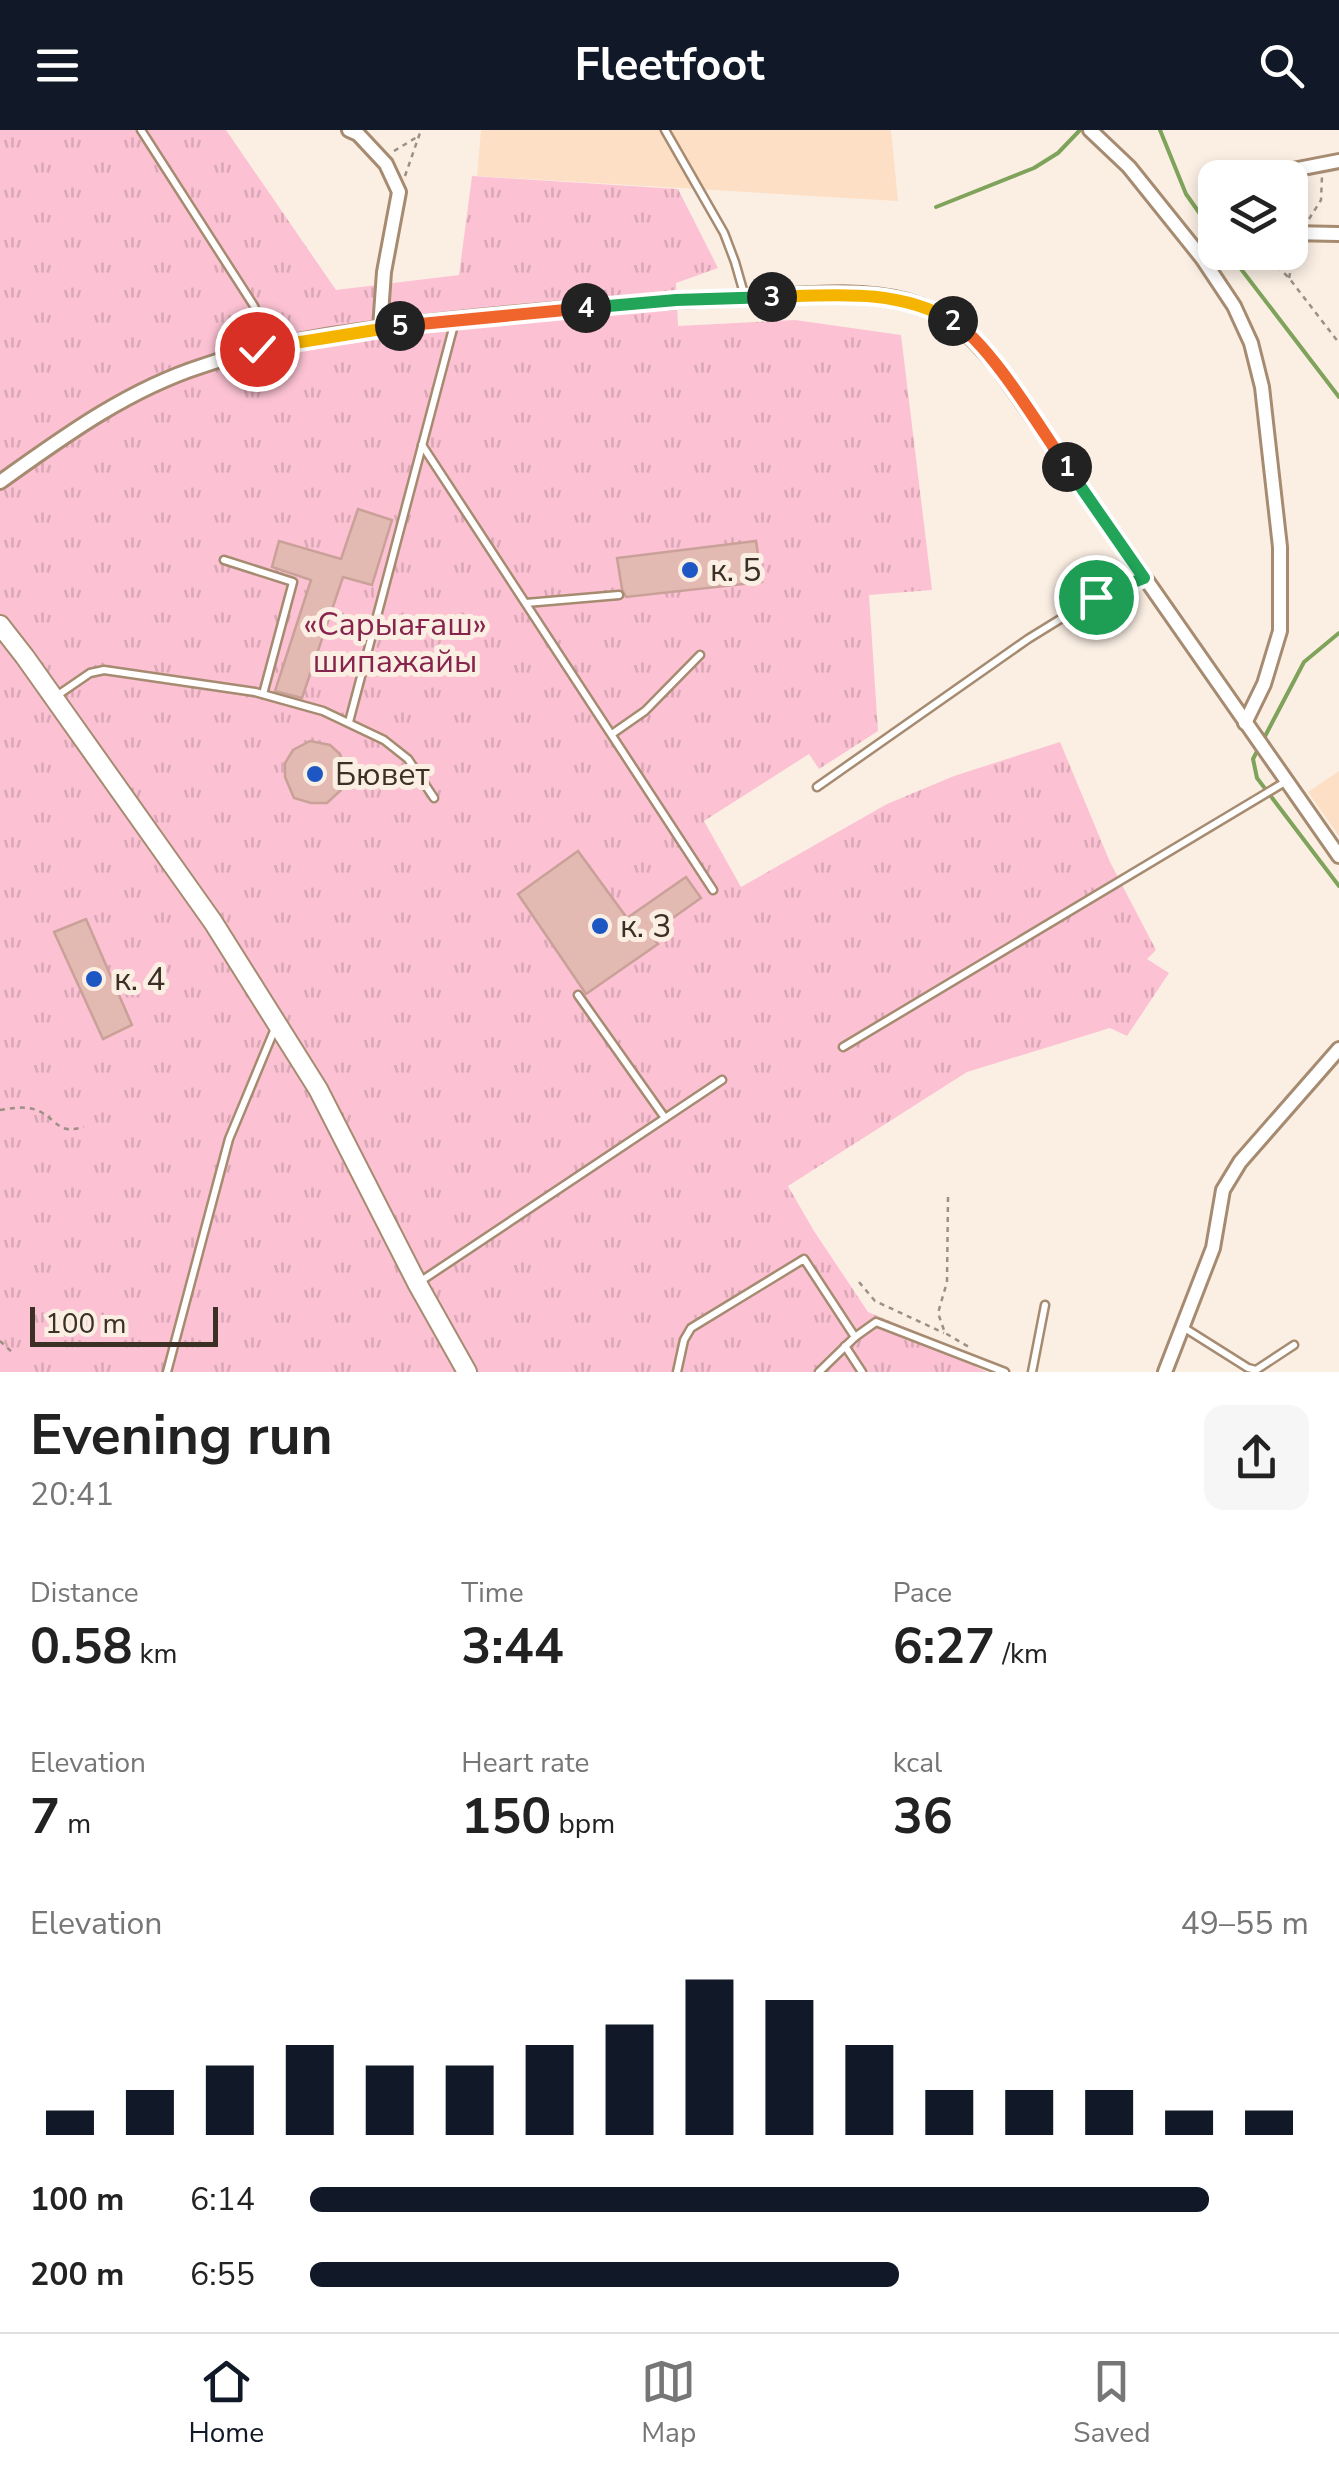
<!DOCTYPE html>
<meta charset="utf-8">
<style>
:root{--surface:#fff;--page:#f6f6f6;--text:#222;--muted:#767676;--line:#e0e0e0;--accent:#111827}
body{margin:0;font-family:"Nunito Sans",sans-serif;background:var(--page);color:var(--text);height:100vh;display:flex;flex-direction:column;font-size:38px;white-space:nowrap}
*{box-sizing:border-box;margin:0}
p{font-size:32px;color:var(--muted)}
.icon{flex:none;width:55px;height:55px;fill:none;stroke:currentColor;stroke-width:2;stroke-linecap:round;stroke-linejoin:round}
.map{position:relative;height:1242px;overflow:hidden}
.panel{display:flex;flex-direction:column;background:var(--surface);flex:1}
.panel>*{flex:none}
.fabs{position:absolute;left:1198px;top:30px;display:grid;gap:20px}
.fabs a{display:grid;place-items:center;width:110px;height:110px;border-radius:20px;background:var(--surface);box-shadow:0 5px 15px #0003;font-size:50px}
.scale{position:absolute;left:30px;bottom:25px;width:188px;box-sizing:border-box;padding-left:10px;border:5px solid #3b3025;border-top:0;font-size:28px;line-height:35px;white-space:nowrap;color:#3b3025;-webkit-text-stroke:8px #fbefe4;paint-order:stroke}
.pin{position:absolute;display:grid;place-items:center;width:85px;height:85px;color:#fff;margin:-42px;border:5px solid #fff;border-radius:50%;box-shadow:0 2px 10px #0007}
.km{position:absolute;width:50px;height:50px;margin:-25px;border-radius:50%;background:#222;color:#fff;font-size:28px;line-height:50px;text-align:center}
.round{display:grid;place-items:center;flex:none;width:105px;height:105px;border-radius:20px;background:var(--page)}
.head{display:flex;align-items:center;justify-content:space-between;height:170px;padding:0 30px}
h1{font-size:55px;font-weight:700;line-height:75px}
.stats{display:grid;grid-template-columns:repeat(3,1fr);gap:15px;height:170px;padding:10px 30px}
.stats div{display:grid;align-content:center}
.stats b{font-size:50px;font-weight:700}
.stats small{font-size:28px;font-weight:400}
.stats p{font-size:28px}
.chart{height:280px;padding:20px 30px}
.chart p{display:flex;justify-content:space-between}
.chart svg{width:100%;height:180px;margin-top:10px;stroke:var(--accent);stroke-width:6}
ul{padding:0 30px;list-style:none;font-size:32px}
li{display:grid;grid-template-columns:160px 120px 1fr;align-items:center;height:75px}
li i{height:25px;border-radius:12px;background:var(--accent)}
header{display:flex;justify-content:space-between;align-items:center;height:130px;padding:0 30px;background:var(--accent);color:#fff;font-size:45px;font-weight:700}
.tabs{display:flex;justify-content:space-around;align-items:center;height:140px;border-top:2px solid var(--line);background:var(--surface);font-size:28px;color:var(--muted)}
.tabs a{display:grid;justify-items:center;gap:5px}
.tabs .active{color:var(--accent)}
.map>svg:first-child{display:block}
.built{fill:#fcdfc5}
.park{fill:url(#park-tufts)}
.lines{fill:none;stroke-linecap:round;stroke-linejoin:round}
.stream{stroke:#7fa35a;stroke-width:4}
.building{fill:#e3bab2;stroke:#c9a198;stroke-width:2.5}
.service-casing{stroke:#a68b71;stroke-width:11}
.minor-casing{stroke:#a68b71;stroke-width:18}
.secondary-casing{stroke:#a68b71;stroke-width:22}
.path{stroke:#9c9085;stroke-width:2.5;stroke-dasharray:5 5;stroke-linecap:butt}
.service{stroke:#fff;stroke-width:6}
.minor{stroke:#fff;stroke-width:12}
.secondary{stroke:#fff;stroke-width:18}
.split-1-casing{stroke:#fff;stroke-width:20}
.split-2-casing{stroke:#fff;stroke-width:20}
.split-3-casing{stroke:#fff;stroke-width:20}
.split-4-casing{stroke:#fff;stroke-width:20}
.split-5-casing{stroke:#fff;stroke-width:20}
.split-6-casing{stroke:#fff;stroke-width:20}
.split-1{stroke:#22a559;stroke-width:12}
.split-2{stroke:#f0652b;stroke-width:12}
.split-3{stroke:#f5b400;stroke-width:12}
.split-4{stroke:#22a559;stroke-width:12}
.split-5{stroke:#f0652b;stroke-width:12}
.split-6{stroke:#f5b400;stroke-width:12}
.poi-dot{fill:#1e57c4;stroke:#fbefe4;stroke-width:4}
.labels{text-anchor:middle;stroke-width:10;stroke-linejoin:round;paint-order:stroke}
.poi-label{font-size:32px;fill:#3b3025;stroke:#fbefe4;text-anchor:start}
.park-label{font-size:32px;fill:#87244d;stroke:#fbefe4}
</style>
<header><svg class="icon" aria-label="menu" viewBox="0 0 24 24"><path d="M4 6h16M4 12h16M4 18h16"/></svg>Fleetfoot<svg class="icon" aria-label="search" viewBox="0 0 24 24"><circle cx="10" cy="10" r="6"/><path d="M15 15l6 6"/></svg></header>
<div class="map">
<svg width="1339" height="1242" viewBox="0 0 1339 1242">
<defs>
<pattern id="park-tufts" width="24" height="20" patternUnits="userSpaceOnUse" patternTransform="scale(2.5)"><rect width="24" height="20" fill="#fcc2d3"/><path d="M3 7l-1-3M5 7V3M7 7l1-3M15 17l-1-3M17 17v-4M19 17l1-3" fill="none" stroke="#d9a7b5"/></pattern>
</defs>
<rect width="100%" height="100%" fill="#fbefe4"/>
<!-- built -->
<g class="built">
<path d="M481 0H891L898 71 477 46Z"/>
<path d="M1339 641V706L1308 662Z"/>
</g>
<!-- park -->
<path class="park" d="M0 0H226L336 160 459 145 472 46 678 59 718 138 676 153 678 196 795 190 901 205 932 460 869 465 878 601 819 639 809 624 704 691 741 757 887 674 954 646 1060 612 1110 732 1156 820 1147 829 1169 843 1127 906 1110 898 967 942 788 1056 814 1101 868 1182 981 1228 976 1237 987 1242H0Z"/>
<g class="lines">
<!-- stream -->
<g class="stream">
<path d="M1160 0 1186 64 1215 105"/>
<path d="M936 77 1034 38 1058 23 1080 0"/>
<path d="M1228 122 1339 267"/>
<path d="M1339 503 1304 532 1253 629 1257 648 1339 756"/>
</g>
</g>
<!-- building -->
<g class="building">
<path d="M358 379 392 390 372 455 343 447 302 568 275 561 311 450 272 437 279 411 341 429Z"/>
<path d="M756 411 762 452 626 467 622 459 617 428Z"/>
<path d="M310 611 330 615 340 624 345 640 341 660 327 673H311L294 668 285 647V633L293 620Z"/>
<path d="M578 721 627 788 686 747 701 768 650 804 658 814 586 864 518 764Z"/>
<path d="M86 789 132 895 103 909 54 802Z"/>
</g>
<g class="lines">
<!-- service casing -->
<g class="service-casing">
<g id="service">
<path d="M141 0 254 176 270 216"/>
<path d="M665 0 724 103 735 132 745 167"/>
<path d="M422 315 713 760"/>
<path d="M224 430 293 452 263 564"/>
<path d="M526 473 619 465"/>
<path d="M55 567 90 543 104 540 255 562 323 581 384 610 408 629 434 668"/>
<path d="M349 592 455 191"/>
<path d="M612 604 645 581 700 525"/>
<path d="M817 657 1028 509 1096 467 1143 448"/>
<path d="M578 865 665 988"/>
<path d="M843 917 1285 652"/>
<path d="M418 1153 722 950"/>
<path d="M1183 1197 1248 1238 1256 1240 1294 1215"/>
<path d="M845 1216 862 1242"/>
<path d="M167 1242 229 1009 276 896"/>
<path d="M677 1242 684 1210 691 1198 804 1129 855 1207 876 1192 1005 1242"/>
<path d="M819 1242 855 1207"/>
<path d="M1032 1242 1045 1175"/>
</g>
</g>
<!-- minor casing -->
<g class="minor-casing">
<g id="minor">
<path d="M349 0 358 4 386 34 399 62 384 142 380 198"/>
<path d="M1090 0 1129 37 1202 128 1234 176 1251 213 1262 257 1280 417V501L1264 554 1245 593"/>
<path d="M1251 48 1339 31"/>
<path d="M1290 103 1339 104"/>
<path d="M0 352C63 307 127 260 202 236 278 210 360 200 440 191 540 180 640 172 741 168 795 166 854 157 907 171 951 183 968 203 997 236L1339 726"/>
<path d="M1165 1242 1213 1118 1223 1060 1240 1032 1339 919"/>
</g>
</g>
<!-- secondary casing -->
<g class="secondary-casing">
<path id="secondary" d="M0 495 25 527 213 792 318 959 417 1153 467 1242"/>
</g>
<!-- path -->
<g class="path">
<path d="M394 21 417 7"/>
<path d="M405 46 421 0"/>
<path d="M1309 89 1321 70 1322 46"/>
<path d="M1263 122 1289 148 1339 213"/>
<path d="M1289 148 1297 114"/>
<path d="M0 980C13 978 28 975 41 982 60 993 58 1004 84 997"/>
<path d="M948 1067 947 1152 938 1183 945 1203 969 1217"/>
<path d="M859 1152 875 1171 944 1203"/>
<path d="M0 1211 14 1224"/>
</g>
<!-- service -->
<use href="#service" class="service"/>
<!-- minor -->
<use href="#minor" class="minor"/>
<!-- secondary -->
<use href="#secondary" class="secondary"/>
</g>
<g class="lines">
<!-- split-1 casing -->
<g class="split-1-casing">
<path id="split-1" d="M1067 337 1144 448 1096 467"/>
</g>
<!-- split-2 casing -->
<g class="split-2-casing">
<path id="split-2" d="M953 191C991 215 1040 298 1067 337"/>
</g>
<!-- split-3 casing -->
<g class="split-3-casing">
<path id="split-3" d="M772 167C834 165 897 158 953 191"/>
</g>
<!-- split-4 casing -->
<g class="split-4-casing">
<path id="split-4" d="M586 178 676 170 772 167"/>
</g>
<!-- split-5 casing -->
<g class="split-5-casing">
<path id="split-5" d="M400 196 586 178"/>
</g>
<!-- split-6 casing -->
<g class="split-6-casing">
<path id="split-6" d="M257 219 400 196"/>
</g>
<!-- split-1 -->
<use href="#split-1" class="split-1"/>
<!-- split-2 -->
<use href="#split-2" class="split-2"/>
<!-- split-3 -->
<use href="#split-3" class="split-3"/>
<!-- split-4 -->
<use href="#split-4" class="split-4"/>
<!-- split-5 -->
<use href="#split-5" class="split-5"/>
<!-- split-6 -->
<use href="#split-6" class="split-6"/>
</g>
<!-- markers -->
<g class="poi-dot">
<circle cx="690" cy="440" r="10"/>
<circle cx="315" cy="644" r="10"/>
<circle cx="600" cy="796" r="10"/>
<circle cx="94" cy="849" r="10"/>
</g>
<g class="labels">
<!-- poi labels -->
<g class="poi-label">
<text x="710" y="451">к. 5</text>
<text x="335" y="655">Бювет</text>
<text x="620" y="807">к. 3</text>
<text x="114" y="860">к. 4</text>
</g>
<!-- park labels -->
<g class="park-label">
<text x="395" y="505">«Сарыағаш»<tspan x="395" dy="37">шипажайы</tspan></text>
</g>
</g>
</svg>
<div class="fabs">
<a><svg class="icon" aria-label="layers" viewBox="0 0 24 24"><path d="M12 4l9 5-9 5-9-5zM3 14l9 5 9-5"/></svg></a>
</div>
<div class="scale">100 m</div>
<div class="pin" style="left:1096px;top:467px;background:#1e9e55"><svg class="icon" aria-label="arrive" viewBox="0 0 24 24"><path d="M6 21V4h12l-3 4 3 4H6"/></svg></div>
<div class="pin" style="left:257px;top:219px;background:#d93025"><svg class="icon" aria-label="check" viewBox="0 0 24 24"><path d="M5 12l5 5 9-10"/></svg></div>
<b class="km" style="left:1067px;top:337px">1</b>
<b class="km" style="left:953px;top:191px">2</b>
<b class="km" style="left:772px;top:167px">3</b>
<b class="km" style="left:586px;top:178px">4</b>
<b class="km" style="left:400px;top:196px">5</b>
</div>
<section class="panel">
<div class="head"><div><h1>Evening run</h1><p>20:41</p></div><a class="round"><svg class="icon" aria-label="share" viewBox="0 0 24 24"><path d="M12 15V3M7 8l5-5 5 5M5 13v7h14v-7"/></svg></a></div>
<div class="stats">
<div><p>Distance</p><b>0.58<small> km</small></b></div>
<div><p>Time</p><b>3:44</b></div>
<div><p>Pace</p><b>6:27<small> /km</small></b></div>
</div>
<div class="stats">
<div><p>Elevation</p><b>7<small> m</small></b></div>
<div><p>Heart rate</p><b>150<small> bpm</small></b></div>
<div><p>kcal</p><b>36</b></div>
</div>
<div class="chart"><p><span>Elevation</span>49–55 m</p>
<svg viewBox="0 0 160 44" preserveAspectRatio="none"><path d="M5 44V38M15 44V33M25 44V27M35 44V22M45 44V27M55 44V27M65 44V22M75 44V17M85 44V6M95 44V11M105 44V22M115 44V33M125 44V33M135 44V33M145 44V38M155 44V38"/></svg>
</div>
<ul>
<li><b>100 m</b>6:14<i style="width:90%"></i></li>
<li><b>200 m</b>6:55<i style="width:59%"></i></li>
</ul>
</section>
<nav class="tabs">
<a class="active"><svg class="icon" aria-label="home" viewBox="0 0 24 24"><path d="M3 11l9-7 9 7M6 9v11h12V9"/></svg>Home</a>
<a><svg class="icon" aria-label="map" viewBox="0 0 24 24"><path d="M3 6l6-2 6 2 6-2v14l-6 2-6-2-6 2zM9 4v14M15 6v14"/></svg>Map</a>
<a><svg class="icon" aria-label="saved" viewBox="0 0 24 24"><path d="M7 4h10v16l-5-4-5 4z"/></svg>Saved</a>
</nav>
